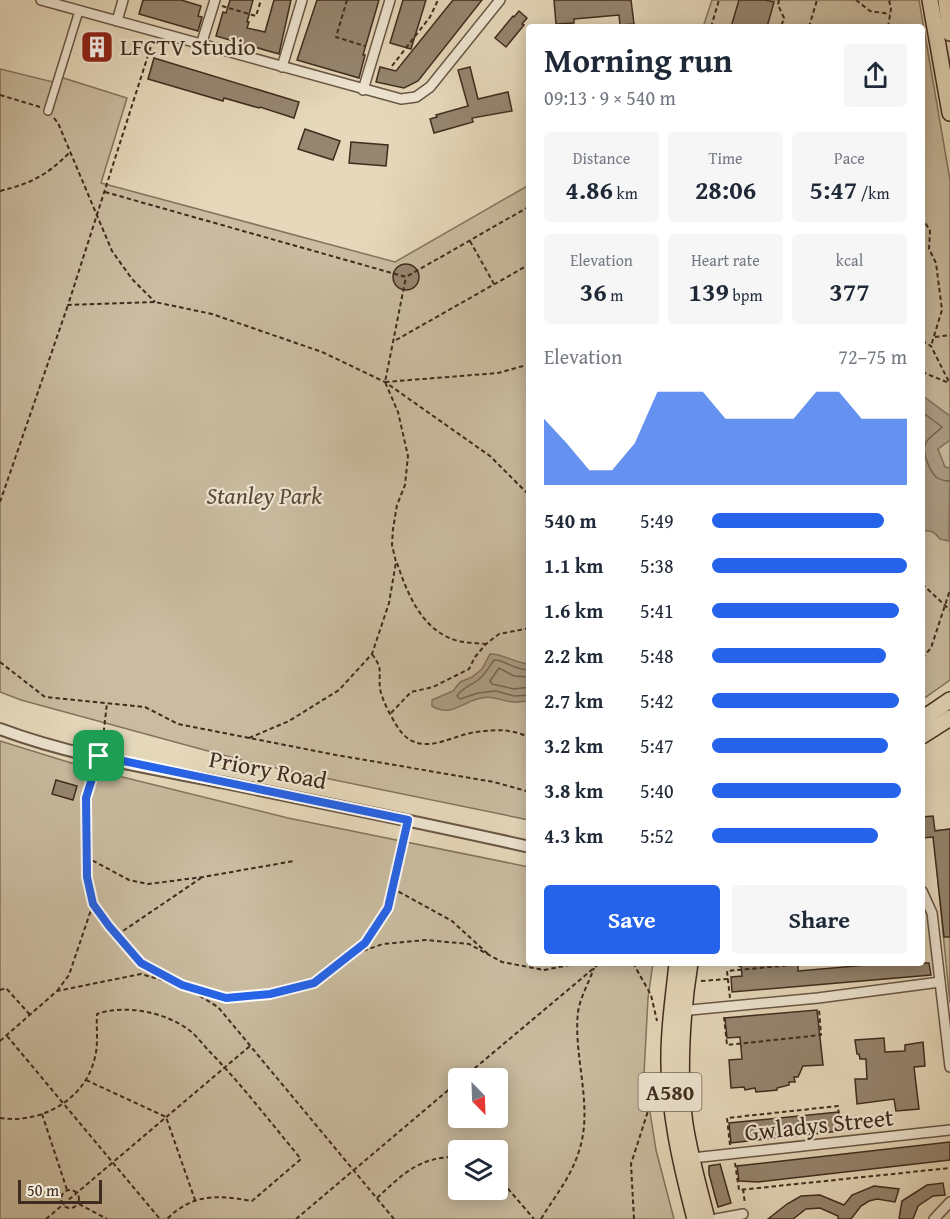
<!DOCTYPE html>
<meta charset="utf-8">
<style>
:root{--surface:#fff;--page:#f6f6f7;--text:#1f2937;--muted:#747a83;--accent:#2563eb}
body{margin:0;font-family:"Gentium Book Plus",serif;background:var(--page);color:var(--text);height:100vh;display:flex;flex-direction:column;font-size:22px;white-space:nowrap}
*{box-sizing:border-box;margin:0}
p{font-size:20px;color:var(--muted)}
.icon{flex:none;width:33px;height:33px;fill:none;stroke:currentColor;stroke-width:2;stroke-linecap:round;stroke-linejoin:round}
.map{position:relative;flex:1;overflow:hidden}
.details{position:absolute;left:526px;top:24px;width:399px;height:942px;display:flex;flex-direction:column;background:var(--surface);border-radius:6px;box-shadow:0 3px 15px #0003}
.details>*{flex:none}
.needle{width:39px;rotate:157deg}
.tools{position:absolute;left:448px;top:1068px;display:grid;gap:12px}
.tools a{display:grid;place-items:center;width:60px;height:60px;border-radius:6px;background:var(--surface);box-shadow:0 3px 15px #0003;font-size:30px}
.scale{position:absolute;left:18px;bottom:15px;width:84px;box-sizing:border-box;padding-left:6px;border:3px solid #3f2c1e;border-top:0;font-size:16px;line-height:21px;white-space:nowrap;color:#3f2c1e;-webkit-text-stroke:4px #efe6d3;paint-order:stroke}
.pin{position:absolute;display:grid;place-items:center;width:51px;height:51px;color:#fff;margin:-26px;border-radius:12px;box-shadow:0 3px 9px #0006}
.round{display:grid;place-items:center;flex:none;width:63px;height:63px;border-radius:6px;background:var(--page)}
.headline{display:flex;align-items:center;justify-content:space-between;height:102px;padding:0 18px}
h1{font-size:33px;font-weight:700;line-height:45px}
.metrics{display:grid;grid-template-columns:repeat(3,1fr);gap:9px;height:102px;padding:6px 18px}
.metrics div{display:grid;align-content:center;border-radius:6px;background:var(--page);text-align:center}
.metrics b{font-size:26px;font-weight:700}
.metrics small{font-size:16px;font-weight:400}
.metrics p{font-size:16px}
.chart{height:168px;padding:12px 18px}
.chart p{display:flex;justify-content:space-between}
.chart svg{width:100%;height:108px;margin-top:6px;fill:var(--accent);opacity:.7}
.button{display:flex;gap:12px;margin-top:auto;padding:12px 18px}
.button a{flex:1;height:69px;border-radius:6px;background:var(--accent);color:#fff;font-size:24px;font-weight:700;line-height:69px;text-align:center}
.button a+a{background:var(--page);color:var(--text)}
ul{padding:0 18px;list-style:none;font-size:20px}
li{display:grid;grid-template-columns:96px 72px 1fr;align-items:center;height:45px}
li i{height:15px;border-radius:8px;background:var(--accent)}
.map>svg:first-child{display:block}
.green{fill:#cabca0;stroke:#84745f;stroke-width:1.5;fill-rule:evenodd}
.water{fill:#ad9e86;stroke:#81705c;stroke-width:1.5}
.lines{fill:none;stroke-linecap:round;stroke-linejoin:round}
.shore{stroke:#766552;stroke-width:1.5}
.building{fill:#968670;stroke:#3f2c1e;stroke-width:1.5}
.pedestrian-casing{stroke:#695745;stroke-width:10}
.minor-casing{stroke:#695745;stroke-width:12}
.tertiary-casing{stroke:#695745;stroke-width:14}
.trunk-casing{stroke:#3f2c1e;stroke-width:18}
.path{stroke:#3f2c1e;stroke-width:2;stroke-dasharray:4.5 3;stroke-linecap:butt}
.pedestrian{stroke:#efe6d3;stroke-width:7}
.minor{stroke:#efe6d3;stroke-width:9}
.tertiary{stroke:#efe6d3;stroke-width:10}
.trunk{stroke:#e6d9bb;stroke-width:15}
.route-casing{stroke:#fff;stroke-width:12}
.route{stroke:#2563eb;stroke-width:8}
.labels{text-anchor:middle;stroke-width:4.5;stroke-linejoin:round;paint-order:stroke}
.shield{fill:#efe6d3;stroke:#746454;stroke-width:1.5}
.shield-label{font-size:22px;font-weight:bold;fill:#3f2c1e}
.poi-label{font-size:24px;fill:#3f2c1e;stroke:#efe6d3;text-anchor:start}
.park-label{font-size:24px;font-style:italic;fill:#5b4938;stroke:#efe6d3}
.street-label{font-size:24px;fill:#3f2c1e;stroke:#efe6d3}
</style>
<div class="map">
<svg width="950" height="1219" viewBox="0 0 950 1219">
<rect width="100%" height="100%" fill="#e6d9bb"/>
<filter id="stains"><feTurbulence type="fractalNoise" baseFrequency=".00333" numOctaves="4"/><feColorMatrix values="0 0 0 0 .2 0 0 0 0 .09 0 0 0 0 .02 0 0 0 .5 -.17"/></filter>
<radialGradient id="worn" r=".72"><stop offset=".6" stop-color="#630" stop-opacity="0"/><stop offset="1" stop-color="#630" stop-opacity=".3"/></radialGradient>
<!-- green -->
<g class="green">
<path d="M712 0H919L950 180V680L923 699 922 27H703Z"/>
<path d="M0 69 57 83 60 77 127 98 101 183 395 262 529 185V820L252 763 21 700 0 692Z"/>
<path d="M0 741 94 770 288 818 529 867 530 963H653L648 998 644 1074 656 1150 674 1219H0ZM459 1078H498V1118H459ZM459 1150H498V1190H459Z"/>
<path d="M950 829V1003L933 831Z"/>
</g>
<!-- water -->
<g class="water">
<path d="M923 396 950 416V440L938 449 945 467 950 468 949 541 940 539C935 532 931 530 923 531Z"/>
<path d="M490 654C506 654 513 663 529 664V701C525 701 520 702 515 702 501 702 495 694 477 699 460 704 450 717 432 706V700L453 691 460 682 472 677 482 669Z"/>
</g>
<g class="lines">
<!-- shore -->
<g class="shore">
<path d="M922 412 942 427C937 433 927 437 925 445 922 453 930 471 936 477 940 480 945 481 950 481"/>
<path d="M530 670C513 670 506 660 494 660 489 667 485 675 478 680 470 686 463 687 457 696L460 699 478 693 496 691 514 696 530 695"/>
<path d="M530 677 514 676 499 668 490 681 492 684 514 689 530 687"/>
</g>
</g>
<!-- building -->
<g class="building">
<path d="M143 0H181L201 6 198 16 202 17 198 31 139 14Z"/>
<path d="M230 0H253L247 22H249L247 28 265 32 274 0H291L279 54 216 36 223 12 226 13Z"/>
<path d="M317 0H379L363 55H365L359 78 297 60Z"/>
<path d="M403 0H426L411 49 390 43Z"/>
<path d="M453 0H482L418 81 404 88 376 82 380 67 396 71Z"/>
<path d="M554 0H631L634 24 620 25 619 15 574 19V23L556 24Z"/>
<path d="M739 0H765L774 2 767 27H731Z"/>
<path d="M519 11 527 18 522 24 524 25 506 47 495 38 513 16 514 17Z"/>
<path d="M154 58 299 102 294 118 260 107 259 108 224 98 223 101 148 79Z"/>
<path d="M470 67 478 99 508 92 512 111 472 118 473 122 434 133 430 119 437 117 436 115 468 106 458 70Z"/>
<path d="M305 129 340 141 333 160 298 149Z"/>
<path d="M351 142 388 145 386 166 349 163Z"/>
<circle cx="406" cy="277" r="13"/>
<path d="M56 780 77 786 73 800 52 794Z"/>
<path d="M933 816 935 831 950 829V937H944L933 837 922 838V817Z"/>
<path d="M741 963H798V971L891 963H929L931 975 732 992 731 977 742 976Z"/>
<path d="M817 1010 823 1065 803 1066 798 1077H794L795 1082H789V1085L777 1088V1090L756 1092 755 1088 745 1090 744 1087 731 1088 729 1060 742 1059 740 1037 727 1038 725 1018Z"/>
<path d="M884 1038 885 1052 905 1051V1045L923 1042 925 1066 914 1067 919 1109 896 1111 894 1099 857 1104 855 1079H867L866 1059H860L859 1054H857L855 1040Z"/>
<path d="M838 1112 840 1131 731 1143 729 1123Z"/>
<path d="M950 1142V1160L758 1182 739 1181 737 1166Z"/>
<path d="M720 1164 731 1203 718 1207 709 1174V1166Z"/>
<path d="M943 1183 945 1195 933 1196 918 1206 913 1219H899L902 1201 927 1185Z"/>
<path d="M874 1186 899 1189 895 1202 877 1199 869 1201 861 1206 851 1219H838V1216L820 1208 806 1209 793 1219H768L787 1204 801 1196 820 1195 844 1205 852 1195Z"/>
</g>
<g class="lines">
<!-- pedestrian casing -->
<g class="pedestrian-casing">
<path id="pedestrian" d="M48 111 79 11"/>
</g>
<!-- minor casing -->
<g class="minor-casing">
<g id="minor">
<path d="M41 0 401 99 416 97 430 87 500 0"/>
<path d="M117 21 123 0"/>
<path d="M201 45 215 0"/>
<path d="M282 67 302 0"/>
<path d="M363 90 390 0"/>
<path d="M922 891 932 913 950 1067"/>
<path d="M680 1011 818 998 940 982"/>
<path d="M692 1158 950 1130"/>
<path d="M716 1219 743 1214"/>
<path d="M934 1219 950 1202"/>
</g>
</g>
<!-- tertiary casing -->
<g class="tertiary-casing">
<path id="tertiary" d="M0 729C72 756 151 768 226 783 327 804 429 824 530 847"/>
</g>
<!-- trunk casing -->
<g class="trunk-casing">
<g id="trunk">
<path d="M930 0 950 113"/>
<path d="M946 0 950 33"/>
<path d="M922 719 950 700"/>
<path d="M922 736 950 718"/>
<path d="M677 963C674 994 669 1024 669 1055 668 1111 681 1165 695 1219"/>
<path d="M690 963C682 1012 678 1075 685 1124 690 1156 699 1188 707 1219"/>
</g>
</g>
<!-- path -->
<g class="path">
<path d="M347 0 336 37 365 46"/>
<path d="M779 0 778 5 784 18 781 27"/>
<path d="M856 0 870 11 890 14"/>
<path d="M222 6 256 16 261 0"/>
<path d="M711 27 719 0"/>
<path d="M809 27 817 0"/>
<path d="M888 27 891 9 889 0"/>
<path d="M153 40 68 305 155 302 212 314 322 352 385 382 490 456 530 496"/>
<path d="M392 66 430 17 438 0"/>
<path d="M0 95 40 107"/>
<path d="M54 118 58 123 112 251 132 279 155 302"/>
<path d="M0 191C32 183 46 176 70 152"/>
<path d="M105 192 406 277 530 206"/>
<path d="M922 217 930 231 929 249 936 263 942 310 931 346"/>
<path d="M470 241 494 284"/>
<path d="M935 337 950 335"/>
<path d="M396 340 530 264"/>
<path d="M922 341 931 346 950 384"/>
<path d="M922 372 949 383"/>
<path d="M385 382 498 373 530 364"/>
<path d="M0 502 68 305"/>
<path d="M397 563C408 595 422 631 458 641 467 643 477 643 486 644"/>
<path d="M922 584 950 610"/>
<path d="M372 654C384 671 378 670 380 688 381 699 395 725 402 733 423 757 452 735 476 732 499 729 508 729 530 737"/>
<path d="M922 658 931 648 950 590"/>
<path d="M0 662 45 697 145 707 178 724 336 755 494 782 530 792"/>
<path d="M391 713 411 692 433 687 469 669 475 657 486 644 499 634 530 628"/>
<path d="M249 738 289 721 339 690 372 654 389 603 396 562 392 545 393 529 397 505 405 485 408 456 398 412 385 382 406 277"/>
<path d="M102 747 107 703"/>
<path d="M95 766 86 797 85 838 87 877 93 904 109 926 141 963 182 985 226 998 270 994 314 983 351 955 383 944 426 940 469 944 502 962 544 970 580 963"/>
<path d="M86 857 129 880 148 884 203 877 294 861"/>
<path d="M392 888 452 921 488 954"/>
<path d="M117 935 201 878"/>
<path d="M354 953 374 931 388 908 405 831"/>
<path d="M633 963 651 995 657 1021"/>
<path d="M739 963 740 970"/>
<path d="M701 981 728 979"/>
<path d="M187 988 218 1007 394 1219"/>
<path d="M0 990 6 988 31 1016"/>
<path d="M57 991 69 975 93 904"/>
<path d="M730 998 727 971 814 963"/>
<path d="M724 1017 727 1045 821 1035 819 1009"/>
<path d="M7 1036 160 1219"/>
<path d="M0 1041 57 991 141 974 176 984"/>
<path d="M463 1078 600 963"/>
<path d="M86 1080 166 1117 195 1200"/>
<path d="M42 1114 67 1190"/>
<path d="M0 1118C40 1124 83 1101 94 1061 99 1045 96 1030 97 1014 125 1004 165 1012 189 1030 197 1036 204 1046 211 1053 243 1086 271 1123 301 1159L252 1201C218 1195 193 1193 167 1219"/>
<path d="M730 1145 727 1118 838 1106 841 1132"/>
<path d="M735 1163 739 1190 950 1168"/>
<path d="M498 1177 534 1219"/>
<path d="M743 1189 745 1204"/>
<circle cx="70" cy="1199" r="9"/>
<path d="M377 1198C404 1173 420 1156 459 1157"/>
<path d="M79 1204 107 1219"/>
<path d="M46 1219 250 1046"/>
<path d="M296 1219 459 1081"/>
<path d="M541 1219C555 1196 571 1177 579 1151 594 1106 573 1058 578 1012 580 998 589 982 594 968"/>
<path d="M634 1219 631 1164 656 1086"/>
</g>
<!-- pedestrian -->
<use href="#pedestrian" class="pedestrian"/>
<!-- minor -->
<use href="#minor" class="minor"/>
<!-- tertiary -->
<use href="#tertiary" class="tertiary"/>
<!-- trunk -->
<use href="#trunk" class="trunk"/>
</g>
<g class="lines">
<!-- route casing -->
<g class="route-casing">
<path id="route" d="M99 756 408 820 388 908 365 943 314 983 270 994 226 998 182 985 141 963 109 926 93 904 87 877 86 798Z"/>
</g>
<!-- route -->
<use href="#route" class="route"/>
</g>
<!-- icons -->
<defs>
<g id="building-square" transform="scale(1.725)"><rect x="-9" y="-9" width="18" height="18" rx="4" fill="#8f2418" stroke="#efe6d3"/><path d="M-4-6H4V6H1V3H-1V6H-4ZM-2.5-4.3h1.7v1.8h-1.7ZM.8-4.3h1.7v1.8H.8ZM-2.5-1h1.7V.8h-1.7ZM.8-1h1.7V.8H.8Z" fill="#fff"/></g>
</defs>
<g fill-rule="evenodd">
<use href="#building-square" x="97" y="47"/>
</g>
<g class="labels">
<!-- shield labels -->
<rect class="shield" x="638.5" y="1073" width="63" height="38" rx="4.5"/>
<g class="shield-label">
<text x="670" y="1100">A580</text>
</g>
<!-- poi labels -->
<g class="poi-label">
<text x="120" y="55">LFCTV Studio</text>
</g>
<!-- park labels -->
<g class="park-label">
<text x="264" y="504">Stanley Park</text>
</g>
<!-- street labels -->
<g class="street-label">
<text transform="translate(268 770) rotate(11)" y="8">Priory Road</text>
<text transform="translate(819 1125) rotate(-6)" y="8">Gwladys Street</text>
</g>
</g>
<rect width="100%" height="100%" filter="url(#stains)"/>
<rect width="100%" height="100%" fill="url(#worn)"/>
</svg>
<div class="tools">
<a><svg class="needle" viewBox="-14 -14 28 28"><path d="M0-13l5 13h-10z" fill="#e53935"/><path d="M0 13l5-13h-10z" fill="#747a83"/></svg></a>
<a><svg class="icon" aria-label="layers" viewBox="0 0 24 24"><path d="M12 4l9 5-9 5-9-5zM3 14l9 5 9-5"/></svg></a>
</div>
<div class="scale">50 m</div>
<div class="pin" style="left:99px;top:756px;background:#1e9e55"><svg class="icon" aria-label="arrive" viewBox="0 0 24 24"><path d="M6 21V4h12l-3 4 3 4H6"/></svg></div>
<section class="details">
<div class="headline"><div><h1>Morning run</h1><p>09:13 · 9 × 540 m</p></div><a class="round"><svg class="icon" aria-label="share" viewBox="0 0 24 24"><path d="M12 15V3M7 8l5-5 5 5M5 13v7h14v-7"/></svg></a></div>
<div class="metrics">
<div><p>Distance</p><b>4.86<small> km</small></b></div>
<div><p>Time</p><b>28:06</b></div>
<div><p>Pace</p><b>5:47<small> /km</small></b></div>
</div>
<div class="metrics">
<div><p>Elevation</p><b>36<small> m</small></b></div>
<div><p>Heart rate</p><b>139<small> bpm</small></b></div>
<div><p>kcal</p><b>377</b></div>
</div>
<div class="chart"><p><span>Elevation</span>72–75 m</p>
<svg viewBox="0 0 160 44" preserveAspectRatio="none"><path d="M0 44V17L10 27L20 38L30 38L40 27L50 6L60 6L70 6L80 17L90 17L100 17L110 17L120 6L130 6L140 17L150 17L160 17V44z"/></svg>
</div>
<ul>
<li><b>540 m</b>5:49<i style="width:88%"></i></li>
<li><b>1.1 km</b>5:38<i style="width:100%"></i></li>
<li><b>1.6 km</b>5:41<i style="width:96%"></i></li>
<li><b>2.2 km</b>5:48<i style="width:89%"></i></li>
<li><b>2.7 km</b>5:42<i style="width:96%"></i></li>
<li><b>3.2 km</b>5:47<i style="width:90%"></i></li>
<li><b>3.8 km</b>5:40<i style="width:97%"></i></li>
<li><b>4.3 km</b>5:52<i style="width:85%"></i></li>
</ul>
<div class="button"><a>Save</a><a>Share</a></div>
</section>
</div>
